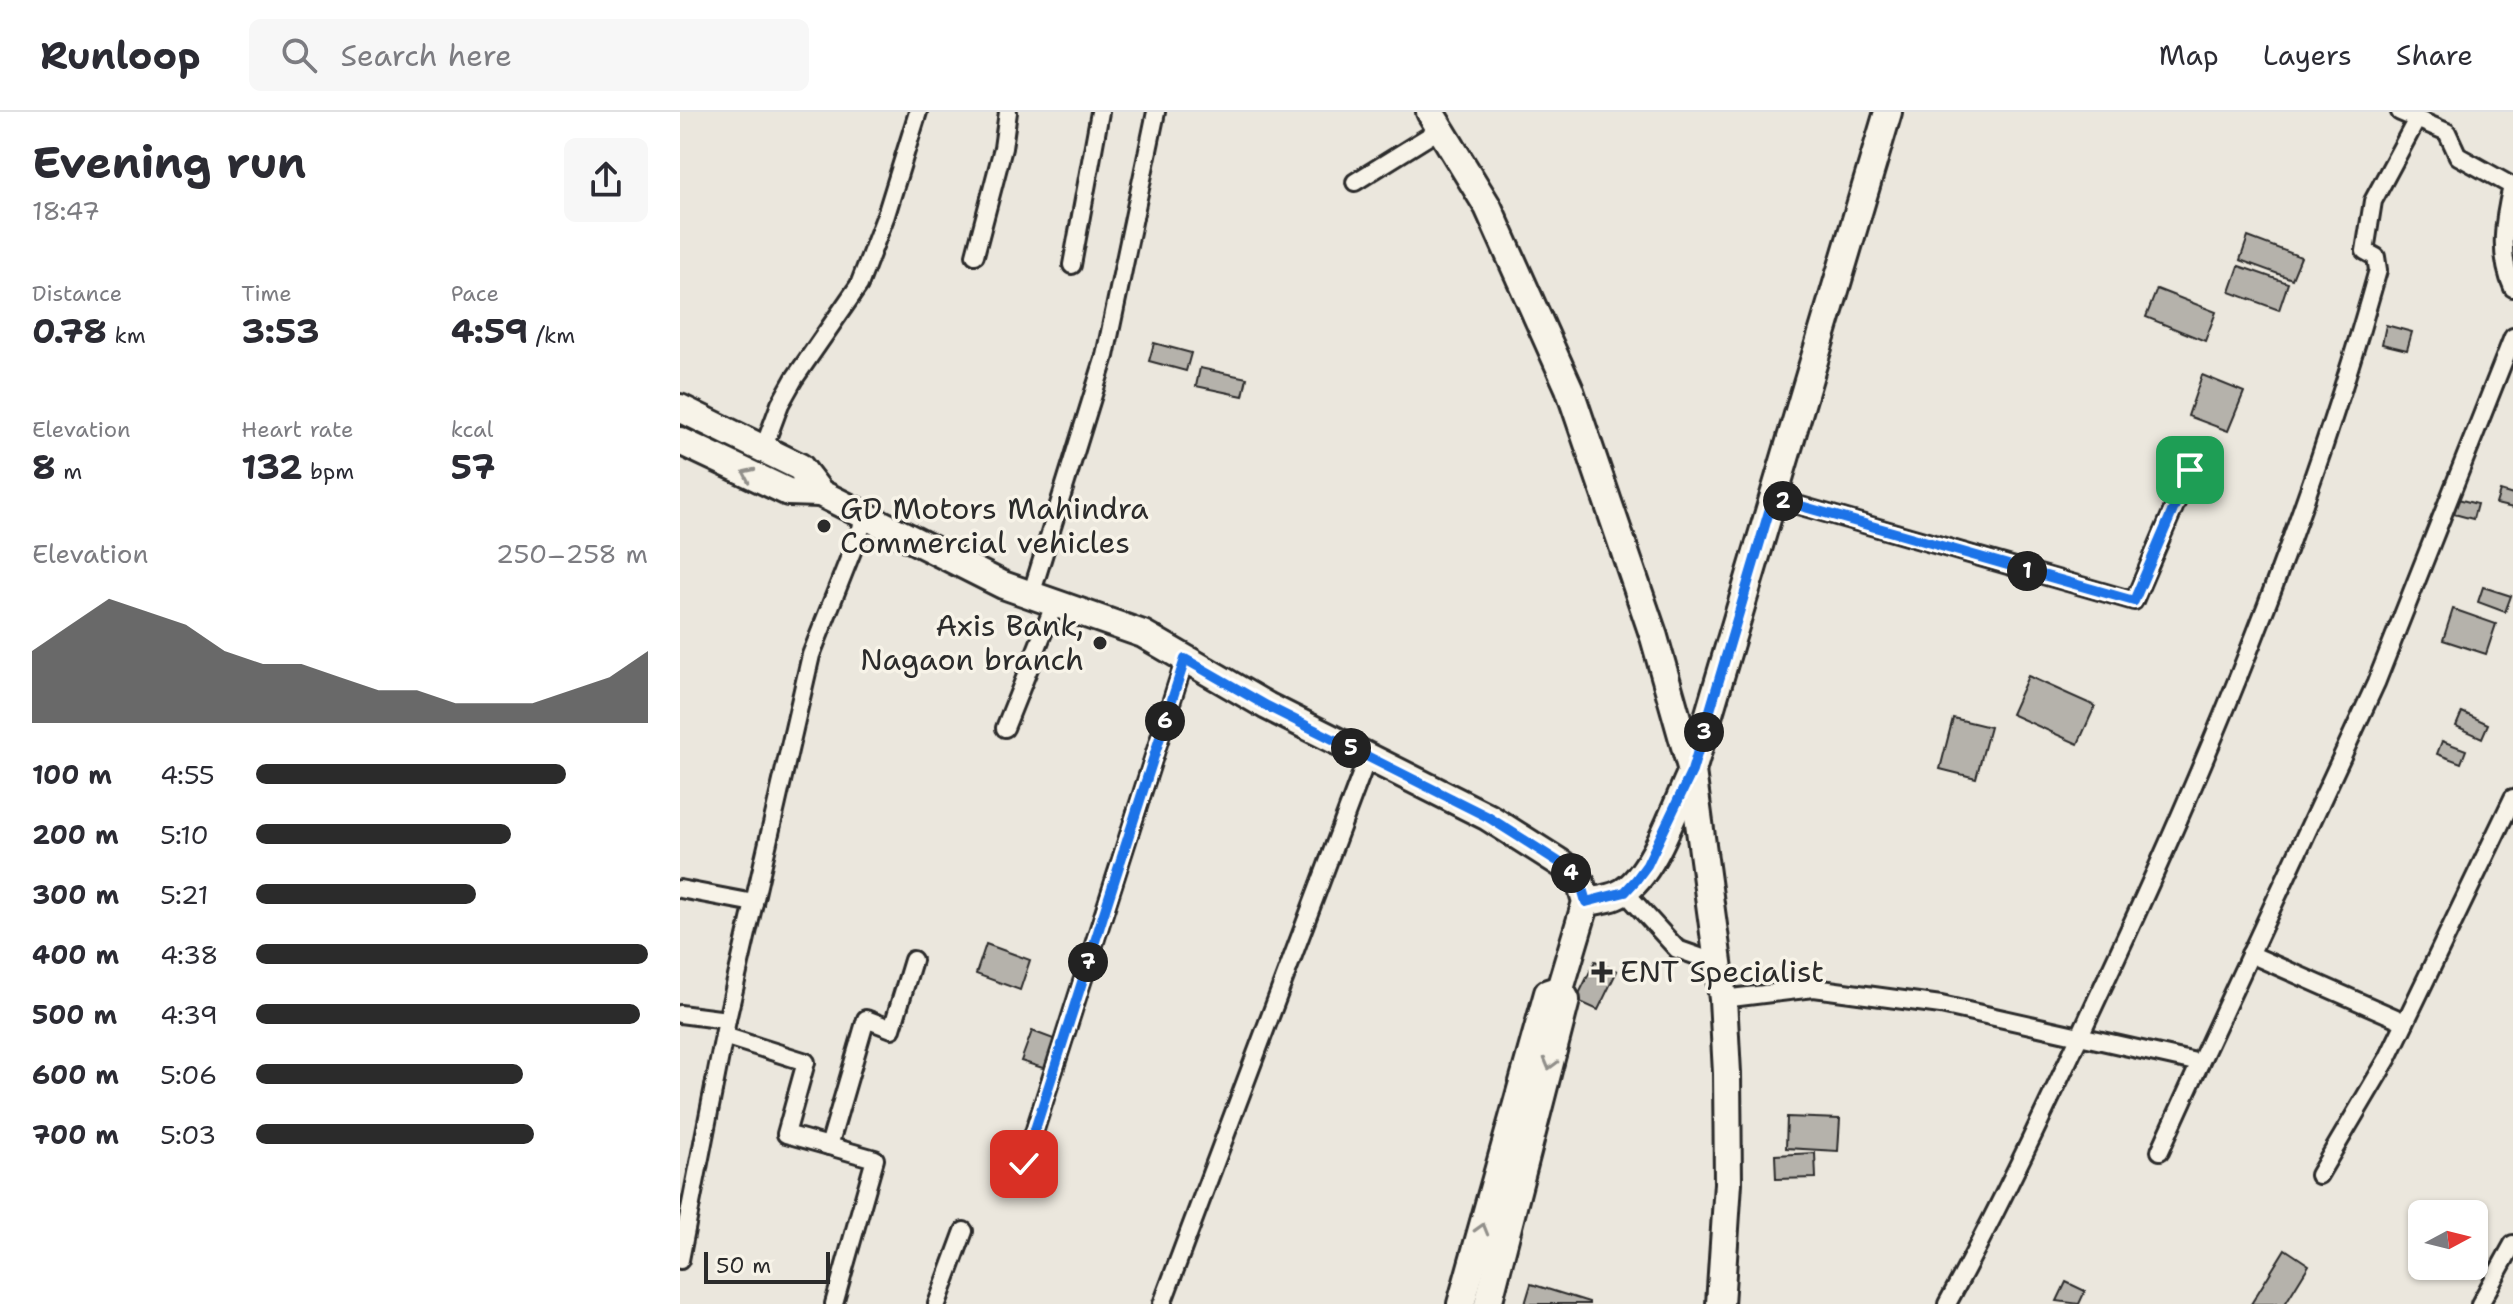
<!DOCTYPE html>
<meta charset="utf-8">
<style>
:root{--surface:#fff;--page:#f7f7f7;--text:#2b2b33;--muted:#7c7c81;--line:#e1e1e2;--accent:#2b2b2b}
body{margin:0;font-family:"Shantell Sans",sans-serif;background:var(--page);color:var(--text);height:100vh;display:flex;flex-direction:column;font-size:30px;white-space:nowrap}
*{box-sizing:border-box;margin:0}
p{font-size:26px;color:var(--muted)}
.icon{flex:none;width:44px;height:44px;fill:none;stroke:currentColor;stroke-width:2;stroke-linecap:round;stroke-linejoin:round}
.map{position:relative;flex:1;overflow:hidden}
.sheet{display:flex;flex-direction:column;background:var(--surface);width:680px}
.sheet>*{flex:none}
.needle{width:52px;rotate:83deg}
.controls{position:absolute;left:1728px;top:1088px;display:grid;gap:16px}
.controls a{display:grid;place-items:center;width:80px;height:80px;border-radius:12px;background:var(--surface);box-shadow:0 2px 6px #0004;font-size:40px}
.scale{position:absolute;left:24px;bottom:20px;width:126px;box-sizing:border-box;padding-left:8px;border:4px solid #2b2b2b;border-top:0;font-size:22px;line-height:28px;white-space:nowrap;color:#2b2b2b;-webkit-text-stroke:6px #f7f3e8;paint-order:stroke}
.pin{position:absolute;display:grid;place-items:center;width:68px;height:68px;color:#fff;margin:-34px;border-radius:16px;box-shadow:0 4px 12px #0006}
.km{position:absolute;width:40px;height:40px;margin:-20px;border-radius:50%;background:#222;color:#fff;font-size:22px;line-height:40px;text-align:center}
.round{display:grid;place-items:center;flex:none;width:84px;height:84px;border-radius:12px;background:var(--page)}
.headline{display:flex;align-items:center;justify-content:space-between;height:136px;padding:0 32px}
h1{font-size:44px;font-weight:700;line-height:60px}
.figures{display:grid;grid-template-columns:repeat(3,1fr);gap:12px;height:136px;padding:8px 32px}
.figures div{display:grid;align-content:center}
.figures b{font-size:34px;font-weight:700}
.figures small{font-size:22px;font-weight:400}
.figures p{font-size:22px}
.chart{height:224px;padding:16px 32px}
.chart p{display:flex;justify-content:space-between}
.chart svg{width:100%;height:144px;margin-top:8px;fill:var(--accent);opacity:.7}
ul{padding:0 32px;list-style:none;font-size:26px}
li{display:grid;grid-template-columns:128px 96px 1fr;align-items:center;height:60px}
li i{height:20px;border-radius:10px;background:var(--accent)}
header{display:flex;align-items:center;gap:48px;box-sizing:border-box;height:112px;padding:0 40px;background:var(--surface);border-bottom:2px solid var(--line)}
header strong{font-size:38px}
nav{display:flex;gap:44px;margin-inline-start:auto;font-size:28px}
.search{width:560px;height:72px;background:var(--page);display:flex;align-items:center;gap:20px;box-sizing:border-box;padding:0 28px;border-radius:12px;color:var(--muted);font-size:30px}
main{display:flex;flex:1;min-height:0}
.map>svg:first-child{display:block}
.building{fill:#b5b2ab;stroke:#2b2b2b;stroke-width:2}
.lines{fill:none;stroke-linecap:round;stroke-linejoin:round}
.minor-casing{stroke:#2b2b2b;stroke-width:22}
.primary-casing{stroke:#2b2b2b;stroke-width:32}
.minor{stroke:#f7f3e8;stroke-width:16}
.primary{stroke:#f7f3e8;stroke-width:26}
.oneway{stroke:#918f8a}
.route-casing{stroke:#fff;stroke-width:16}
.route{stroke:#1a73e8;stroke-width:10}
.poi-dot{fill:#2b2b2b;stroke:#f7f3e8;stroke-width:3}
.labels{text-anchor:middle;stroke-width:7;stroke-linejoin:round;paint-order:stroke}
.poi-label{font-size:30px;fill:#2b2b2b;stroke:#f7f3e8;text-anchor:start}
</style>
<header>
<strong>Runloop</strong>
<div class="search"><svg class="icon" aria-label="search" viewBox="0 0 24 24"><circle cx="10" cy="10" r="6"/><path d="M15 15l6 6"/></svg>Search here</div>
<nav><a>Map</a><a>Layers</a><a>Share</a></nav>
</header>
<main>
<section class="sheet">
<div class="headline"><div><h1>Evening run</h1><p>18:47</p></div><a class="round"><svg class="icon" aria-label="share" viewBox="0 0 24 24"><path d="M12 15V3M7 8l5-5 5 5M5 13v7h14v-7"/></svg></a></div>
<div class="figures">
<div><p>Distance</p><b>0.78<small> km</small></b></div>
<div><p>Time</p><b>3:53</b></div>
<div><p>Pace</p><b>4:59<small> /km</small></b></div>
</div>
<div class="figures">
<div><p>Elevation</p><b>8<small> m</small></b></div>
<div><p>Heart rate</p><b>132<small> bpm</small></b></div>
<div><p>kcal</p><b>57</b></div>
</div>
<div class="chart"><p><span>Elevation</span>250–258 m</p>
<svg viewBox="0 0 160 44" preserveAspectRatio="none"><path d="M0 44V22L10 14L20 6L30 10L40 14L50 22L60 26L70 26L80 30L90 34L100 34L110 38L120 38L130 38L140 34L150 30L160 22V44z"/></svg>
</div>
<ul>
<li><b>100 m</b>4:55<i style="width:79%"></i></li>
<li><b>200 m</b>5:10<i style="width:65%"></i></li>
<li><b>300 m</b>5:21<i style="width:56%"></i></li>
<li><b>400 m</b>4:38<i style="width:100%"></i></li>
<li><b>500 m</b>4:39<i style="width:98%"></i></li>
<li><b>600 m</b>5:06<i style="width:68%"></i></li>
<li><b>700 m</b>5:03<i style="width:71%"></i></li>
</ul>
</section>
<div class="map">
<svg width="1833" height="1192" viewBox="0 0 1833 1192">
<rect width="100%" height="100%" fill="#ebe7dd"/>
<filter id="ink" filterUnits="userSpaceOnUse"><feTurbulence type="fractalNoise" baseFrequency=".0125" numOctaves="2"/><feDisplacementMap in="SourceGraphic" scale="16" xChannelSelector="R" yChannelSelector="G"/><feConvolveMatrix kernelMatrix="1 2 1 2 8 2 1 2 1" color-interpolation-filters="sRGB"/></filter>
<g filter="url(#ink)">
<!-- building -->
<g class="building">
<path d="M1568 125 1621 145 1612 167 1560 148Z"/>
<path d="M1559 154 1608 171 1599 198 1550 180Z"/>
<path d="M1477 177 1536 200 1525 229 1466 205Z"/>
<path d="M1706 213 1732 220 1727 238 1702 232Z"/>
<path d="M474 231 511 241 506 259 469 249Z"/>
<path d="M520 256 567 266 563 284 516 274Z"/>
<path d="M1522 263 1564 280 1548 319 1508 304Z"/>
<path d="M1820 379 1833 383V396L1816 392Z"/>
<path d="M1778 387 1797 392 1793 407 1774 402Z"/>
<path d="M1803 475 1831 484 1825 500 1798 490Z"/>
<path d="M1773 497 1816 512 1806 542 1763 528Z"/>
<path d="M1348 564 1415 594 1398 632 1331 602Z"/>
<path d="M1782 600 1808 612 1802 626 1776 614Z"/>
<path d="M1273 606 1310 615 1296 666 1260 657Z"/>
<path d="M1762 629 1786 638 1781 651 1757 642Z"/>
<path d="M306 832 350 848 340 878 296 862Z"/>
<path d="M915 849 937 859 918 898 896 888Z"/>
<path d="M352 919 379 929 369 958 341 949Z"/>
<path d="M1107 1005 1160 1007 1158 1039 1106 1036Z"/>
<path d="M1135 1041 1136 1066 1096 1067 1095 1043Z"/>
<path d="M1605 1137 1629 1153 1605 1192H1571Z"/>
<path d="M1386 1170 1405 1179 1399 1192 1377 1189Z"/>
<path d="M851 1172 909 1190V1192H845Z"/>
</g>
<g class="lines">
<!-- minor casing -->
<g class="minor-casing">
<g id="minor">
<path d="M1720 0 1767 20 1778 44 1832 74C1824 108 1818 143 1833 176"/>
<path d="M675 70 762 16"/>
<path d="M295 143 323 36 328 0"/>
<path d="M392 153 420 0"/>
<path d="M84 335 100 292 114 267 179 173 206 103 238 0"/>
<path d="M1093 386 1454 489 1510 358"/>
<path d="M351 483 425 244 476 0"/>
<path d="M325 616 375 491"/>
<path d="M0 777 74 791"/>
<path d="M945 780 997 837 1037 851"/>
<path d="M1570 842 1725 910"/>
<path d="M1043 887 1134 876 1261 893 1520 951 1696 571 1833 225"/>
<path d="M0 902 47 908"/>
<path d="M44 924 126 950 106 1022 149 1034"/>
<path d="M1480 1039 1520 951"/>
<path d="M344 1052 505 547"/>
<path d="M1639 1063 1708 946 1833 686"/>
<path d="M0 1148 47 908 131 543 186 404"/>
<path d="M154 1192 195 1047 149 1034 186 907 212 917 233 848"/>
<path d="M257 1192 284 1119"/>
<path d="M482 1192 688 644"/>
<path d="M1267 1192C1321 1093 1369 990 1417 887 1528 651 1628 410 1698 158L1696 145 1685 139 1693 89 1737 7"/>
<path d="M1800 1192 1833 1132"/>
</g>
</g>
<!-- primary casing -->
<g class="primary-casing">
<g id="primary">
<path d="M750 0 808 95 889 276 974 525 1012 659 1043 887 1047 961 1048 1071 1040 1192"/>
<path d="M0 296 120 355 140 381"/>
<path d="M0 329 108 380 140 381 323 473 463 522 587 594 808 705 882 752 900 769 906 790 880 877 886 888 808 1192"/>
<path d="M906 790C919 788 932 787 943 780 974 762 996 692 1012 659L1208 0"/>
<path d="M781 1192 868 881 880 877"/>
</g>
</g>
<!-- minor -->
<use href="#minor" class="minor"/>
<!-- primary -->
<use href="#primary" class="primary"/>
</g>
<!-- one-way arrows -->
<defs><path id="oneway-chevron" d="M-2-3.5L2.5 0L-2 3.5" fill="none" stroke-width="1.6" stroke-linecap="round" stroke-linejoin="round" transform="scale(2)"/></defs>
<g class="oneway">
<use href="#oneway-chevron" transform="translate(68 362) rotate(-155)"/>
<use href="#oneway-chevron" transform="translate(870 952) rotate(105)"/>
<use href="#oneway-chevron" transform="translate(802 1117) rotate(-74)"/>
</g>
</g>
<g class="lines" filter="url(#ink)">
<!-- route casing -->
<g class="route-casing">
<path id="route" d="M344 1052 505 547 587 594 808 705 882 752 900 769 906 790 945 780 956 768 967 753 1012 659 1093 386 1454 489 1510 358"/>
</g>
<!-- route -->
<use href="#route" class="route"/>
</g>
<!-- markers -->
<g class="poi-dot">
<circle cx="144" cy="414" r="8"/>
<circle cx="420" cy="531" r="8"/>
<path d="M918 848h8v8h8v8h-8v8h-8v-8h-8v-8h8z"/>
</g>
<g class="labels">
<!-- poi labels -->
<g class="poi-label">
<text x="160" y="407">GD Motors Mahindra<tspan x="160" dy="34">Commercial vehicles</tspan></text>
<text x="404" y="524" text-anchor="end">Axis Bank,<tspan x="404" dy="34">Nagaon branch</tspan></text>
<text x="940" y="870">ENT Specialist</text>
</g>
</g>
</svg>
<div class="controls">
<a><svg class="needle" viewBox="-14 -14 28 28"><path d="M0-13l5 13h-10z" fill="#e53935"/><path d="M0 13l5-13h-10z" fill="#7c7c81"/></svg></a>
</div>
<div class="scale">50 m</div>
<div class="pin" style="left:1510px;top:358px;background:#1e9e55"><svg class="icon" aria-label="arrive" viewBox="0 0 24 24"><path d="M6 21V4h12l-3 4 3 4H6"/></svg></div>
<div class="pin" style="left:344px;top:1052px;background:#d93025"><svg class="icon" aria-label="check" viewBox="0 0 24 24"><path d="M5 12l5 5 9-10"/></svg></div>
<b class="km" style="left:1347px;top:459px">1</b>
<b class="km" style="left:1103px;top:389px">2</b>
<b class="km" style="left:1024px;top:620px">3</b>
<b class="km" style="left:891px;top:761px">4</b>
<b class="km" style="left:671px;top:636px">5</b>
<b class="km" style="left:485px;top:609px">6</b>
<b class="km" style="left:408px;top:850px">7</b>
</div>
</main>
